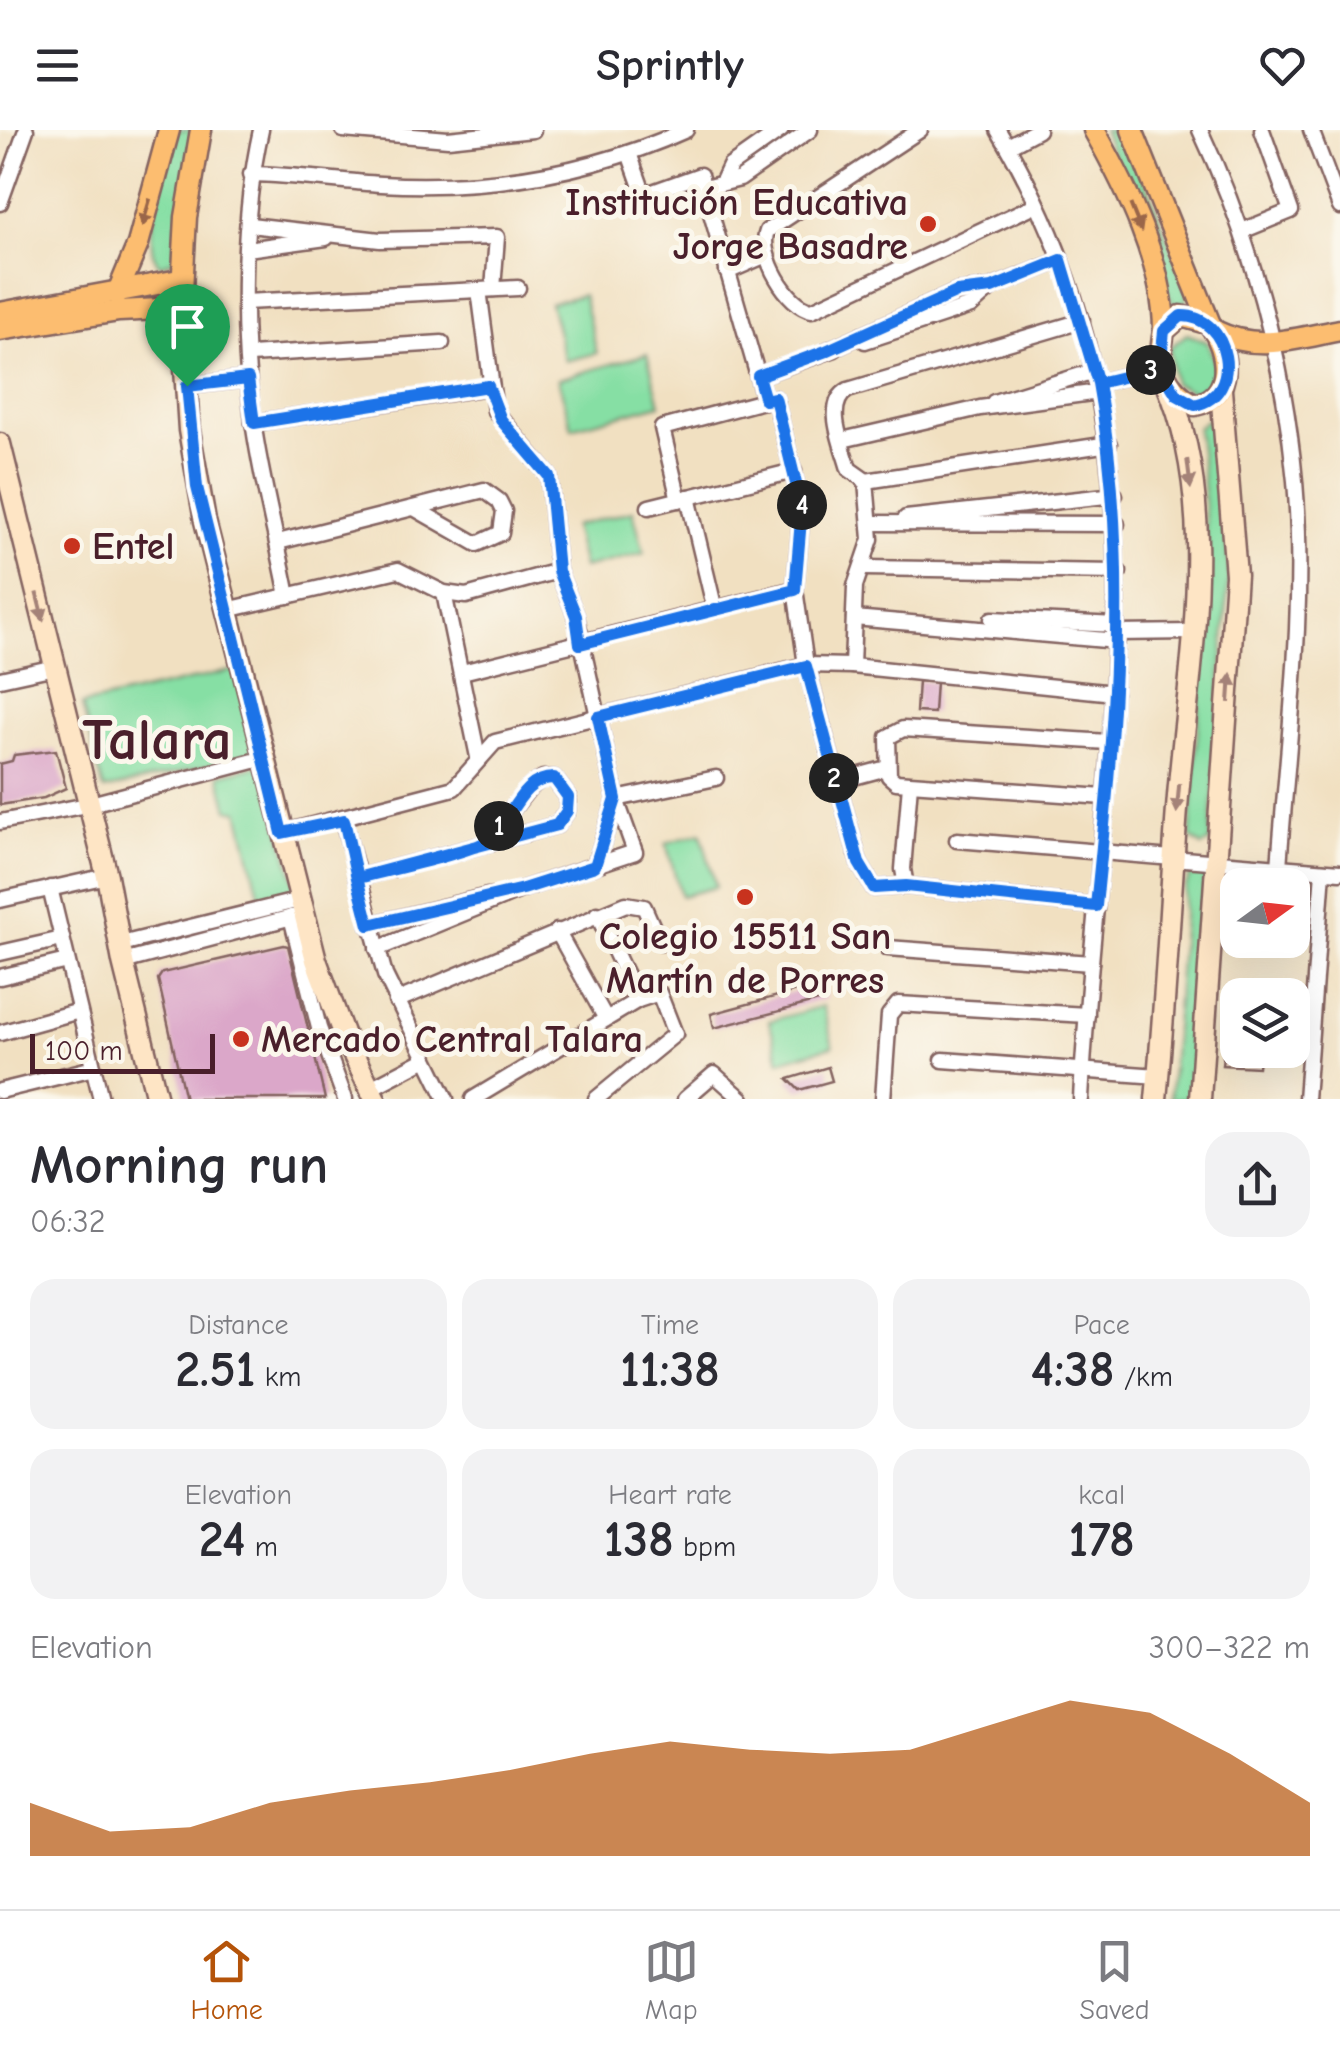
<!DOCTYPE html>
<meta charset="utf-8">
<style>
:root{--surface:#fff;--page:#f2f2f3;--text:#2b2b33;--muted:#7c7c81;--line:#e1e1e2;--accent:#b45309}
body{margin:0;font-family:"Comic Neue",sans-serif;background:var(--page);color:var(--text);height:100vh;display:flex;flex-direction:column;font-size:38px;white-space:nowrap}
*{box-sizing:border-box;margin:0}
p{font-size:32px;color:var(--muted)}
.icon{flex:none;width:55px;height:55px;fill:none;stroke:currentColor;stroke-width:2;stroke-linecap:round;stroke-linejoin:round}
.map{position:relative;height:969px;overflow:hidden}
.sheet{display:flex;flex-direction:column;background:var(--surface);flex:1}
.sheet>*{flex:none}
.needle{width:65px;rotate:75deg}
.buttons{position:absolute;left:1220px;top:738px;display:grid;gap:20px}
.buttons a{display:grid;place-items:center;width:90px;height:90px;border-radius:20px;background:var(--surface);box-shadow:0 10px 40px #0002;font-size:50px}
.scale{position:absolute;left:30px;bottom:25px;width:185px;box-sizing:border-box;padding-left:10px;border:5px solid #4a1f2b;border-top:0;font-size:28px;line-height:35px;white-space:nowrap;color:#4a1f2b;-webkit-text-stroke:8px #fbf7ec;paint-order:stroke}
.pin{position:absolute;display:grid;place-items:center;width:85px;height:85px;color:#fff;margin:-102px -42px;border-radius:50% 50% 50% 0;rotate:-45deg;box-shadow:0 0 10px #0007}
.pin .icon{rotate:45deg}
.km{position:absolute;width:50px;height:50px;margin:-25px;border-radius:50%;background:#222;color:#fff;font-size:28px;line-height:50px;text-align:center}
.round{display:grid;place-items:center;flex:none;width:105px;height:105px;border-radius:30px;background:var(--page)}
.head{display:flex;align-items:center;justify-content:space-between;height:170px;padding:0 30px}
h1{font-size:55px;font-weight:700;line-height:75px}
.figures{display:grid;grid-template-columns:repeat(3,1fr);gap:15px;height:170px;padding:10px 30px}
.figures div{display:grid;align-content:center;border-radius:25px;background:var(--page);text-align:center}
.figures b{font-size:50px;font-weight:700}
.figures small{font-size:28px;font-weight:400}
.figures p{font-size:28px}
.chart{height:280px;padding:20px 30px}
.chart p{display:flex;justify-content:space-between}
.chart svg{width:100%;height:180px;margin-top:10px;fill:var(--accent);opacity:.7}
header{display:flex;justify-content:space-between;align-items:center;height:130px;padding:0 30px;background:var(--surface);font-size:45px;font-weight:700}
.tab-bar{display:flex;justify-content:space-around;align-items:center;height:140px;border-top:2px solid var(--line);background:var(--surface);font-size:28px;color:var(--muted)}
.tab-bar a{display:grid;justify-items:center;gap:5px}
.tab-bar .on{color:var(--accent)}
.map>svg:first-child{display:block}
.green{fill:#86dfa4;stroke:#687f68;stroke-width:2.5}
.building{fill:#dba7c9}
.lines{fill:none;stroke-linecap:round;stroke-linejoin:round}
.minor-casing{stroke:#846360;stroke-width:19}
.secondary-casing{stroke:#846360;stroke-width:25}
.primary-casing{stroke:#846360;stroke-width:25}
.minor{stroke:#fff;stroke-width:14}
.secondary{stroke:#fee5c5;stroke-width:20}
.primary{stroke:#fcbd6f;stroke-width:20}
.oneway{fill:#9a664a}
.oneway2{fill:#a48278}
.route-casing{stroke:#fff;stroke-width:20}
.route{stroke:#1a73e8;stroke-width:12}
.poi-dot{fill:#c8321e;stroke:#fbf7ec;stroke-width:4}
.labels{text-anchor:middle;stroke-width:10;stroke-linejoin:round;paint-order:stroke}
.poi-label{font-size:38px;font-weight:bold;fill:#4a1f2b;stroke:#fbf7ec;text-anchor:start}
.town-label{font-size:58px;font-weight:bold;fill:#4a1f2b;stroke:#fbf7ec}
</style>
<header><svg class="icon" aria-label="menu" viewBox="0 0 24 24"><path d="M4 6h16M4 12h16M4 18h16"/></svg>Sprintly<svg class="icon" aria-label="heart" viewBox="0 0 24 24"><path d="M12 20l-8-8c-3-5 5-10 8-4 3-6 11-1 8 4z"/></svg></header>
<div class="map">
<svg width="1340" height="969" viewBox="0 0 1340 969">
<rect width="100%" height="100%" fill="#fbf7ec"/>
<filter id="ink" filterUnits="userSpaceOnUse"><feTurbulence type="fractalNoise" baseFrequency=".01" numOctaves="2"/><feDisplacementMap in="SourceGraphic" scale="20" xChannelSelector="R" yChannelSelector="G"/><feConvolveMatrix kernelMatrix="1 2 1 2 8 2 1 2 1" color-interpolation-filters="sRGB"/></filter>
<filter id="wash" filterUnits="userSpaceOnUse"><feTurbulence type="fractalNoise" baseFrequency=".0048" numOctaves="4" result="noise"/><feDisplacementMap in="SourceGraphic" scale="40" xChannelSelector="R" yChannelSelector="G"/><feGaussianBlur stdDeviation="2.25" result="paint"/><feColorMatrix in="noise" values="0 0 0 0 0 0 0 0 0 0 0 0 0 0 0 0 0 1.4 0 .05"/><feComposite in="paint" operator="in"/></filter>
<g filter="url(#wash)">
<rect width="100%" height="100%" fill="#f1e0c1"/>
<!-- green -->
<g class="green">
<path d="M177 0H193L178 129 160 135C136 115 169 29 177 0Z"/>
<path d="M1103 0H1126L1189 165 1183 174 1172 173Z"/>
<path d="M583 165 597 223 565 231 550 173Z"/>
<path d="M1187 204 1207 212 1215 231 1212 251 1195 262 1174 254 1169 218Z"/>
<path d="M647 224 660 274 572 298 558 249Z"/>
<path d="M1210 287 1215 290 1229 440 1210 712 1202 716 1190 707C1198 569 1217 435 1197 298Z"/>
<path d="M633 381 644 423 583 438 573 396Z"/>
<path d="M248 537 263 623 104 660 82 575Z"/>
<path d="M256 636 263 638 298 763 261 772 239 681 228 679 219 645Z"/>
<path d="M701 703 716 757 681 766 666 713Z"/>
<path d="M1201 743 1205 746 1196 969H1170L1185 758 1190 746Z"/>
<path d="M823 876 833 916 780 931 769 891Z"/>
</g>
<g id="blocks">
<!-- building -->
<g class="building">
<path d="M918 551 936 552 934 583 916 582Z"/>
<path d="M56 620 66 658 44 668 0 675V634L12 631 14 625Z"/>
<path d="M284 815 288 816 325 969H185L158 849 162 843Z"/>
<path d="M822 854 826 869 714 898 711 884Z"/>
<path d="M1225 906 1238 907V920H1260L1258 937 1222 935Z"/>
<path d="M828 937 832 951 799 960 788 949Z"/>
</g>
</g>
</g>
<g filter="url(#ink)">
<use href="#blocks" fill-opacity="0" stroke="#846360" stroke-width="2.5"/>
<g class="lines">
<!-- minor casing -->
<g class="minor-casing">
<g id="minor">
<path d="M261 0C241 89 241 201 253 291 261 350 277 408 288 466"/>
<path d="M343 0 448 9 533 0"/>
<path d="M920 0 767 101C757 124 788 177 812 180L1035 75"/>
<path d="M998 0C1185 310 1098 632 1081 969"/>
<path d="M1200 0C1251 108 1284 231 1295 351 1306 478 1288 610 1279 737"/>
<path d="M1311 0 1340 77"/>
<path d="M1008 16 1038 0"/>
<path d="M629 23 644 65 700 45 765 271"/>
<path d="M251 44C295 45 337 51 381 54 487 60 589 44 686 0"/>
<path d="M723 51 730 36 781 0"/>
<path d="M704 58 740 49 810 0"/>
<path d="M0 73 26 0"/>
<path d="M250 95 380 110 497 107 493 159"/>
<path d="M1242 101 1291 81 1262 0"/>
<path d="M247 119 326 108"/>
<path d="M727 142 766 125"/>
<path d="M245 172 518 158"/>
<path d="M1082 191 848 260C823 274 843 316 849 339L866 351 1109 314"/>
<path d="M865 211 971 176 991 158"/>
<path d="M826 221 957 162 991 158 1061 130"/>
<path d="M250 225 442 213"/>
<path d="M758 246 835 219"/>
<path d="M1098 253 1160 238"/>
<path d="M187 256 248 249"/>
<path d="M994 272 1094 241"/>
<path d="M253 293 488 257"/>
<path d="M842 310 980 278 1099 262"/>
<path d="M688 367 715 480"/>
<path d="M679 370 662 298 775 268 802 378 795 459 806 535 859 733 874 758 906 756"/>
<path d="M649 377 794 341"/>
<path d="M906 388 1115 365"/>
<path d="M871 393 1117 394"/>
<path d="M278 412 484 360 499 371 504 381 501 403 477 414 414 378"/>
<path d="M864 438 1119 442"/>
<path d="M444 463 478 627"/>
<path d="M227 480 398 440 444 463 466 466 558 441"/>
<path d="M854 488 1117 511"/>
<path d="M992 489 1117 495"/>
<path d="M1117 503 1193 502"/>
<path d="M852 536 855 456 871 409 866 351"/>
<path d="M462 542 795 459"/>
<path d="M0 549 55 537"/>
<path d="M835 652 887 638"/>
<path d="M910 654 903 739 906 756 1096 776"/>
<path d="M1104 667 896 652 889 646 888 607 903 599 1108 612"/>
<path d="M343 690 385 845 446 969"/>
<path d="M0 692 87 675 265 628"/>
<path d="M282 703 454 658 495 612 806 535 852 536 1114 563"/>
<path d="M957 710 1340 742"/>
<path d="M595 736 616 669 716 648"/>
<path d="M357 748 557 695 567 681 568 667 554 648H543L529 658 487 711"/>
<path d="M50 758 101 969"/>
<path d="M0 770 107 746"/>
<path d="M597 784 638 870"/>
<path d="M291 787 319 898 345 969"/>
<path d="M369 795 488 766"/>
<path d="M557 801 606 889"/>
<path d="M121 814 300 770"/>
<path d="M888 818 1091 833"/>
<path d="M377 819 523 759 635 722 616 669 576 486 558 441 549 346 495 281 479 160"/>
<path d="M0 823 62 809"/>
<path d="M123 832 296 786"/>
<path d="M0 847 67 831"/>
<path d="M396 871 626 774 644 777 660 813"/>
<path d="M0 903 79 881"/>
<path d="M943 930 1158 946"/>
<path d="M369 959 424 930"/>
<path d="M0 961 94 938"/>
<path d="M473 969 638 870 659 863 675 904 596 969"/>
<path d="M685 969 714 944 742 969"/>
<path d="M883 969 889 885 898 874 1087 885"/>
<path d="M1306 969 1323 741"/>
</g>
</g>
<!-- secondary casing -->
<g class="secondary-casing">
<g id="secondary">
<path d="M181 178 189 300 205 391 316 830 343 903 375 969"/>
<path d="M0 314 107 746 123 832 157 969"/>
<path d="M1156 969C1166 868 1170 767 1178 666 1189 533 1221 378 1166 252"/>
<path d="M1200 969 1236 445 1221 260"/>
</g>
</g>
<!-- primary casing -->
<g class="primary-casing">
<g id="primary">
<path d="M1094 0C1127 59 1164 133 1164 201"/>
<path d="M1132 0 1210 194"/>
<path d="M117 164 138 114 169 0"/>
<path d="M0 183 179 150"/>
<path d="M1181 186 1210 194C1228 221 1236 267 1195 275 1163 257 1157 236 1164 201Z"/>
<path d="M0 200 119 181 181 178 186 87 201 0"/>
<path d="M1215 201C1257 222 1295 209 1340 200"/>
</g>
</g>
<!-- minor -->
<use href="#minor" class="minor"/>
<!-- secondary -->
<use href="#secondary" class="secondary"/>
<!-- primary -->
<use href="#primary" class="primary"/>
</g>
<!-- one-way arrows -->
<defs><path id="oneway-solid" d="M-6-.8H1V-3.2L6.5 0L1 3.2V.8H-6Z" transform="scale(2.5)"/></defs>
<g class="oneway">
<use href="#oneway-solid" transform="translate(146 83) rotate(106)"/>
<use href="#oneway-solid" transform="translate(1136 88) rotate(68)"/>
</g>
<g class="oneway2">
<use href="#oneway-solid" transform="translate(1189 344) rotate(83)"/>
<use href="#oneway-solid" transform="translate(40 477) rotate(76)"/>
<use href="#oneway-solid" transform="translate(1230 558) rotate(-86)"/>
<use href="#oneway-solid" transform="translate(1178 668) rotate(95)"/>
</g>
</g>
<g class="lines" filter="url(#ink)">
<!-- route casing -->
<g class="route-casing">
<path id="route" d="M187 256 197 357 282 703 344 690 357 748 557 695 567 681 568 667 554 648C518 648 512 693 487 711 472 722 381 742 357 748L369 795 523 759 595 736 616 669 598 587 806 536 859 733 874 758 906 756 1096 776C1114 602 1130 426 1098 253L1160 238 1177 265 1195 275C1245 265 1230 185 1181 186L1164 201 1160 238 1098 253 1061 130 992 158 957 162 826 221 758 246 765 270 775 268 802 378 795 460 580 514 576 486 558 441 549 346 501 290 488 256 254 293 248 249 187 256"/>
</g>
<!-- route -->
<use href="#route" class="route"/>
</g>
<!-- markers -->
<g class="poi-dot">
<circle cx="928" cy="94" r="10"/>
<circle cx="72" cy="416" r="10"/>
<circle cx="745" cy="767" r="10"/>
<circle cx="241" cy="909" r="10"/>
</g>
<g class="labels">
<!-- poi labels -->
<g class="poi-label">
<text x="908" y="85" text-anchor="end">Institución Educativa<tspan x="908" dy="44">Jorge Basadre</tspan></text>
<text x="92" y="429">Entel</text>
<text x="745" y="819" text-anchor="middle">Colegio 15511 San<tspan x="745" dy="44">Martín de Porres</tspan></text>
<text x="261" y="922">Mercado Central Talara</text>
</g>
<!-- town labels -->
<g class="town-label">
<text x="157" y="629">Talara</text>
</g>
</g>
</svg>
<div class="buttons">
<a><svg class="needle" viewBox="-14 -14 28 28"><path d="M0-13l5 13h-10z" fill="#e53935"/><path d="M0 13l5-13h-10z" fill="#7c7c81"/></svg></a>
<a><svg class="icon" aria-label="layers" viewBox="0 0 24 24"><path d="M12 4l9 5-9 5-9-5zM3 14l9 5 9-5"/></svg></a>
</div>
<div class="scale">100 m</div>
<div class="pin" style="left:187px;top:256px;background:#1e9e55"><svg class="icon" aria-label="arrive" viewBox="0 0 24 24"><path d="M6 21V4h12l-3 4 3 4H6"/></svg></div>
<b class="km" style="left:499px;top:696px">1</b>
<b class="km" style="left:834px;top:648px">2</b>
<b class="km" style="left:1151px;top:240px">3</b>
<b class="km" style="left:802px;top:375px">4</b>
</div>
<section class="sheet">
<div class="head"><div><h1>Morning run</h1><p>06:32</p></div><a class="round"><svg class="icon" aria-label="share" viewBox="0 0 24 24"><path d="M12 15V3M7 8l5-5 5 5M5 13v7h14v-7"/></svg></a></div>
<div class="figures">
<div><p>Distance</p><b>2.51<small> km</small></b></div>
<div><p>Time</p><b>11:38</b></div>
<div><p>Pace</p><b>4:38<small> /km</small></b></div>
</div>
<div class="figures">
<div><p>Elevation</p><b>24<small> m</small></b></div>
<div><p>Heart rate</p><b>138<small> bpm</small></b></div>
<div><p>kcal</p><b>178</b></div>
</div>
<div class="chart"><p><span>Elevation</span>300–322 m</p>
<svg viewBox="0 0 160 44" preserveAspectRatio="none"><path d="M0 44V31L10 38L20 37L30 31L40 28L50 26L60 23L70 19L80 16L90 18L100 19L110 18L120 12L130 6L140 9L150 19L160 31V44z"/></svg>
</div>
</section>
<nav class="tab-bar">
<a class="on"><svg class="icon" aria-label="home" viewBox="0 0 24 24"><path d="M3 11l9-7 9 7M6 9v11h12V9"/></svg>Home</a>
<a><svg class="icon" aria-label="map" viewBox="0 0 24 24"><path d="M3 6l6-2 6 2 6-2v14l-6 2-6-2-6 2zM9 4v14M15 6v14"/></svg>Map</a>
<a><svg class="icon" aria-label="saved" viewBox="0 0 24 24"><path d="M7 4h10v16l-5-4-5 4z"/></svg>Saved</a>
</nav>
